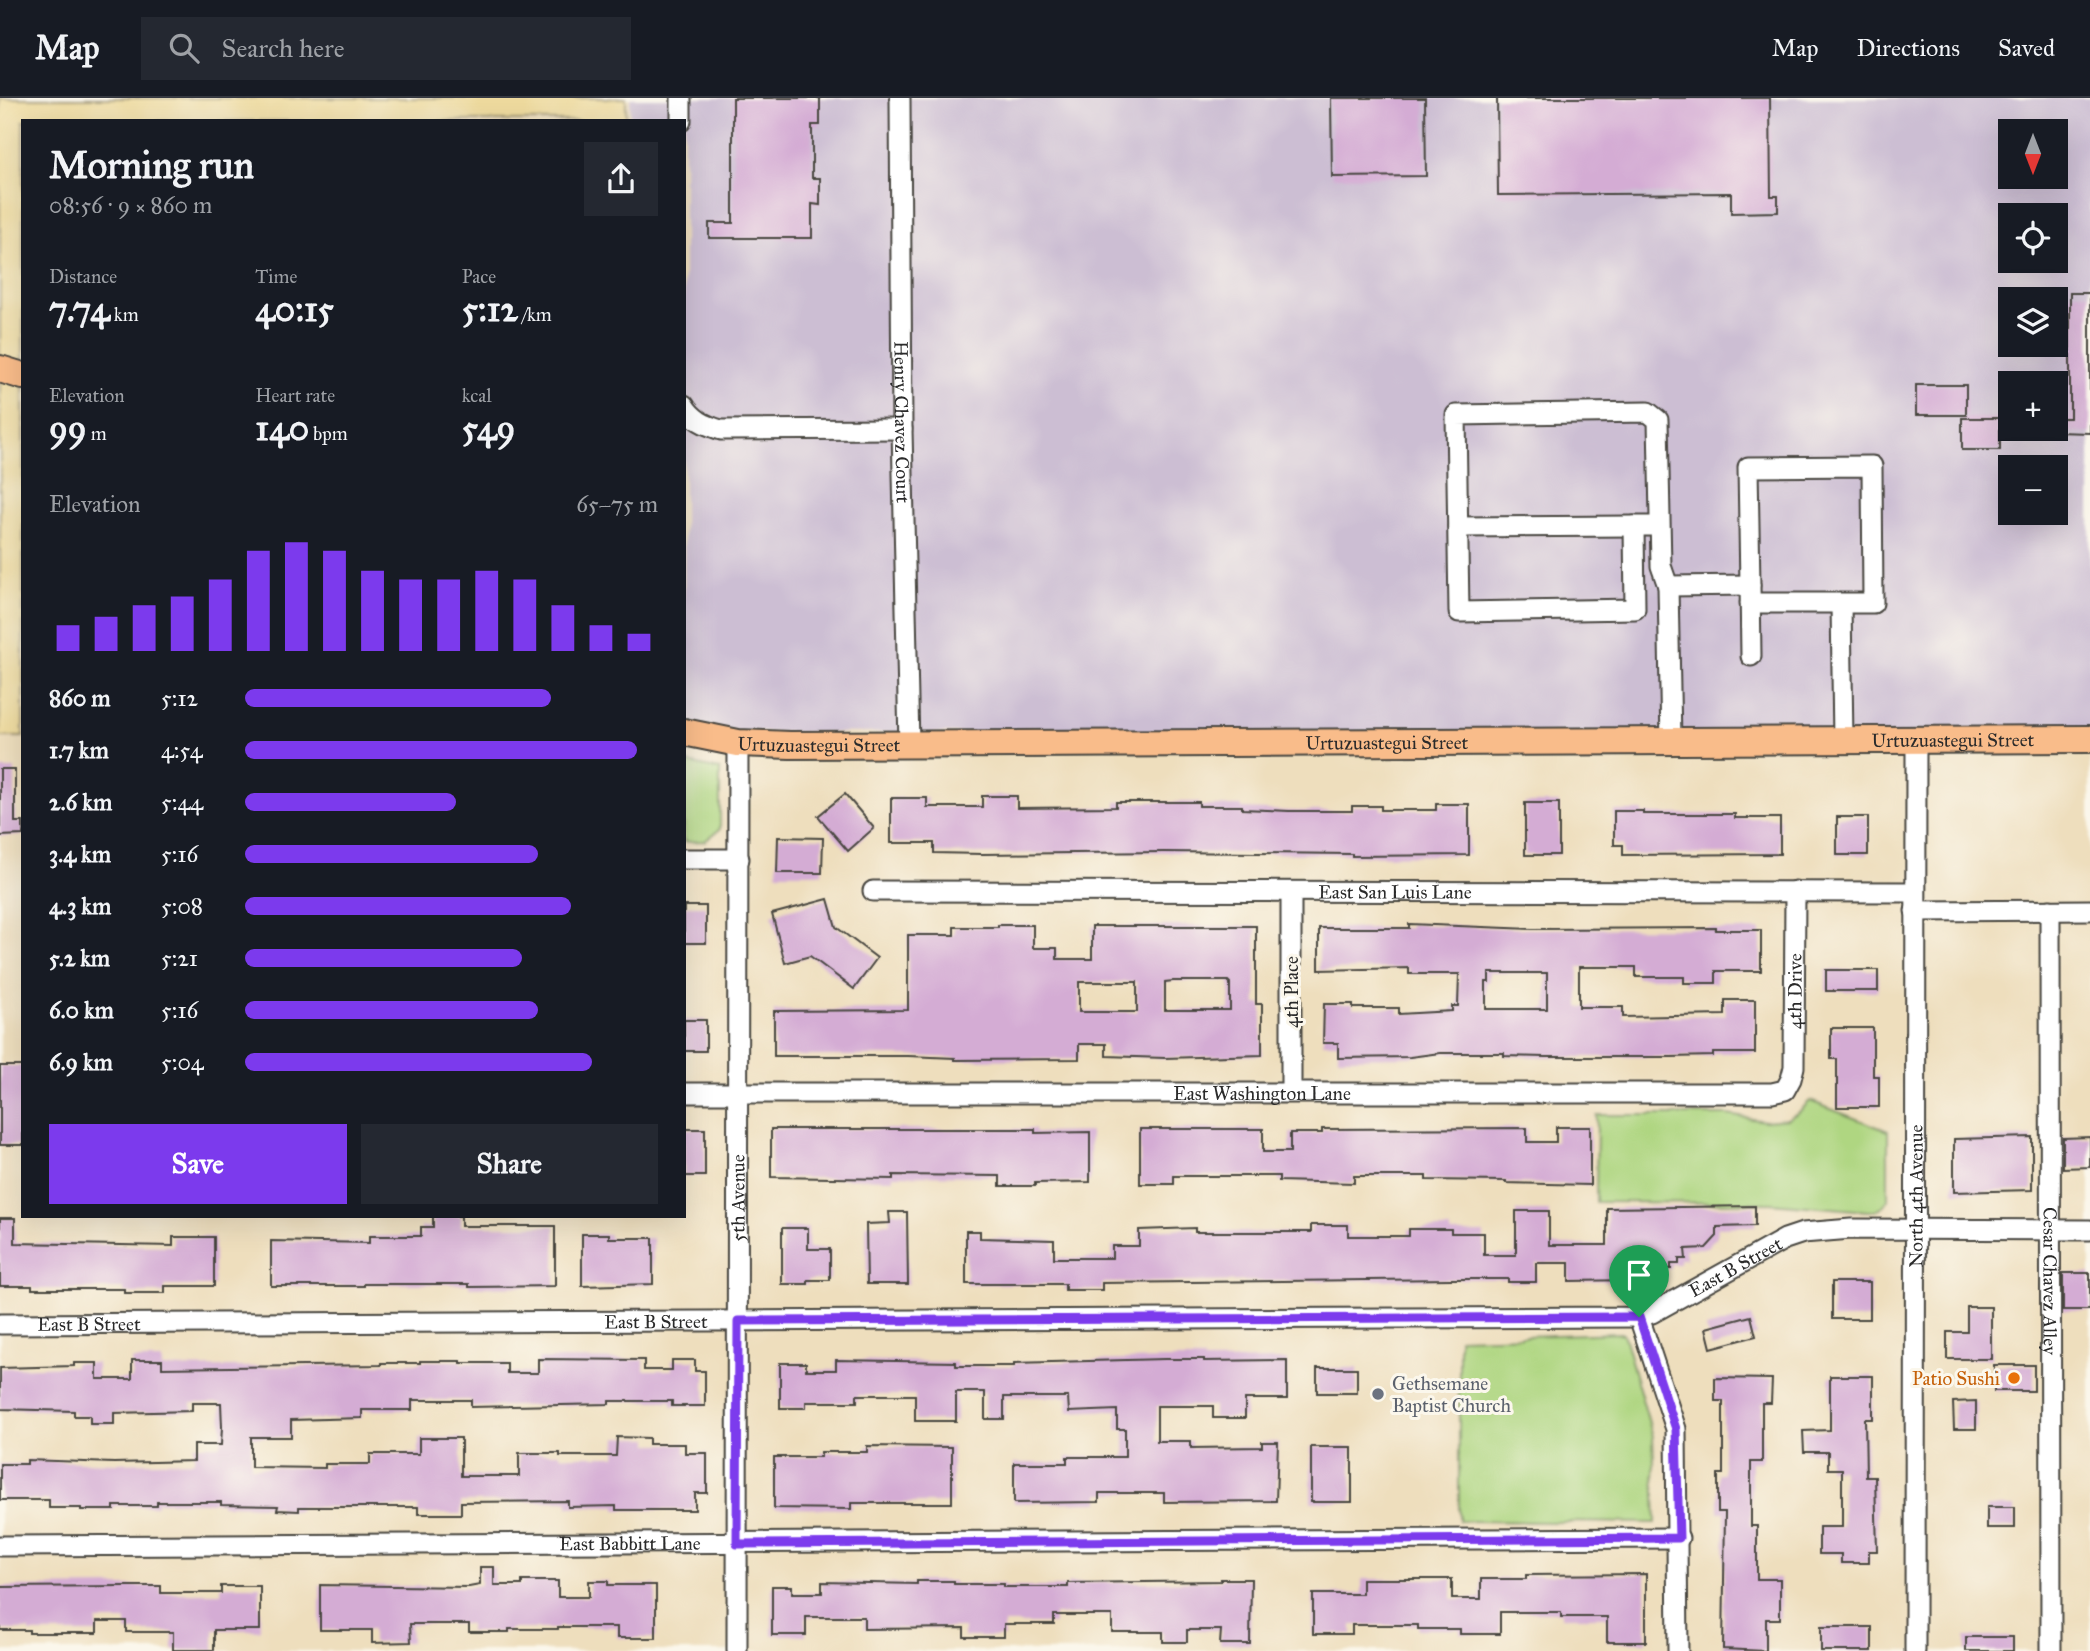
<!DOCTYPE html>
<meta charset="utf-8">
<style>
:root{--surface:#171b24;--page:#242831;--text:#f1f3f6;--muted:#9ea1a6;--line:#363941;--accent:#7c3aed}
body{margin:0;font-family:"IM FELL Great Primer",serif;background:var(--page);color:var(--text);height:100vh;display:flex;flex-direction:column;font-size:26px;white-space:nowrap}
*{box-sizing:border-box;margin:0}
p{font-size:23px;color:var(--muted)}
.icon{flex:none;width:38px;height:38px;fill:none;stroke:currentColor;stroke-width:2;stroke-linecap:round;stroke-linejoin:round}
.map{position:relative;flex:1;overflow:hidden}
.drawer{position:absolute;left:21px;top:21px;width:665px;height:1099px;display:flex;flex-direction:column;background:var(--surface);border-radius:0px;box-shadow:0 7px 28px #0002}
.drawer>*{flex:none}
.needle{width:46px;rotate:180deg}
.tools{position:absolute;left:1998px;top:21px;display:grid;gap:14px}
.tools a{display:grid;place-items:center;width:70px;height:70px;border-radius:0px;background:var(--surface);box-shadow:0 7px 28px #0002;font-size:35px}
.pin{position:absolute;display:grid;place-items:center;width:60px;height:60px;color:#fff;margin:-72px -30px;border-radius:50% 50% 50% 0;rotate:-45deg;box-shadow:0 0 7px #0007}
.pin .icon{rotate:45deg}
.round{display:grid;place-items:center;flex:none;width:74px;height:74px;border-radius:0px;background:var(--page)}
.summary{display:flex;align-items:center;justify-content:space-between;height:119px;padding:0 28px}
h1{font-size:38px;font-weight:700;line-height:52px}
.stats{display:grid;grid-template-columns:repeat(3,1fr);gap:10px;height:119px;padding:7px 28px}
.stats div{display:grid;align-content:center}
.stats b{font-size:35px;font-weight:700}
.stats small{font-size:19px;font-weight:400}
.stats p{font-size:19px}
.chart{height:196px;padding:14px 28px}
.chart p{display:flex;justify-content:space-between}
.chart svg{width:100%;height:126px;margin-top:7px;stroke:var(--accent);stroke-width:6}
.primary-button{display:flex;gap:14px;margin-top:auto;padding:14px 28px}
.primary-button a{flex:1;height:80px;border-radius:0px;background:var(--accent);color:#fff;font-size:28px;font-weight:700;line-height:80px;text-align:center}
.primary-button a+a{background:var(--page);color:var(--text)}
ul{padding:0 28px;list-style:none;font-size:23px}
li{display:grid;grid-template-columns:112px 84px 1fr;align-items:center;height:52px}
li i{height:18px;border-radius:9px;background:var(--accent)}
header{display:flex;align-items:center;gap:42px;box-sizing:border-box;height:98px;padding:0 35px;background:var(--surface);border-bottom:2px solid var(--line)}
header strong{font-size:33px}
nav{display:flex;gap:38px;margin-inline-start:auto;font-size:24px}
.search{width:490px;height:63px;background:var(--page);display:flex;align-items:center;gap:18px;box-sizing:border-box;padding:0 24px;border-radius:0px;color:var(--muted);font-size:26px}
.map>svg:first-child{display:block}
.industrial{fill:#ccbed3;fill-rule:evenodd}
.green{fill:#afd681;stroke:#6d8056;stroke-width:2}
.sand{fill:#eeda9e;stroke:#8c8264;stroke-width:2}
.building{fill:#d4acd4;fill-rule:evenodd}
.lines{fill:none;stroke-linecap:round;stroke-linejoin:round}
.minor-casing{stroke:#484641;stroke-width:23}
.major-casing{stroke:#484641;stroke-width:30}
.minor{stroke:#fff;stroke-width:19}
.major{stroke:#f9bc8a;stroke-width:26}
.route-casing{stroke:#fff;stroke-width:14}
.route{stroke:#7c3aed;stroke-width:9}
.food-dot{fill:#e8710a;stroke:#fbf7ec;stroke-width:2.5}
.worship-dot{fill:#6b7280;stroke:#fbf7ec;stroke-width:2.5}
.labels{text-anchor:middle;stroke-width:6;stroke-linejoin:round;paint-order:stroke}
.street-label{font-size:19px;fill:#2b2b2b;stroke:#fbf7ec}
.food-label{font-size:19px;fill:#c56008;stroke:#fbf7ec;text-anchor:end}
.worship-label{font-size:19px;fill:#5b616d;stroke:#fbf7ec;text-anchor:start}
</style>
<header>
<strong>Map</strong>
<div class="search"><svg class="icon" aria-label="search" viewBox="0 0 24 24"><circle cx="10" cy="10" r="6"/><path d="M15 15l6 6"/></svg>Search here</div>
<nav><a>Map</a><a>Directions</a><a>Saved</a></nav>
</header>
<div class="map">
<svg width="2090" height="1553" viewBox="0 0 2090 1553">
<rect width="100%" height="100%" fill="#fbf7ec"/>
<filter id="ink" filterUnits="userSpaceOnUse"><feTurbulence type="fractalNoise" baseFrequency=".0143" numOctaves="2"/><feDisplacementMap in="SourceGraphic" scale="14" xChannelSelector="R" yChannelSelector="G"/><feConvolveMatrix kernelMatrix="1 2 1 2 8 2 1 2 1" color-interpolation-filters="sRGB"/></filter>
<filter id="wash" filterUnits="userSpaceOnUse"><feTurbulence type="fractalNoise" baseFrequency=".00686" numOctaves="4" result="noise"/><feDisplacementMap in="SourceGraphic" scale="28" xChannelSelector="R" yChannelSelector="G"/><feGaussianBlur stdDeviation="1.57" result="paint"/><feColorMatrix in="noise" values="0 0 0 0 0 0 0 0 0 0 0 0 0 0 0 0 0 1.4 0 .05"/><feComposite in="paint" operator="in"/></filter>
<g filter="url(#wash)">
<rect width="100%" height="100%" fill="#eedebd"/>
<!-- industrial -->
<path class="industrial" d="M630 0H2090V641L684 634V23H630ZM2011 33H2056V79H2011ZM2011 117H2056V163H2011ZM2011 201H2056V247H2011ZM2011 285H2056V331H2011ZM2011 369H2056V415H2011Z"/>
<!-- green -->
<g class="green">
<path d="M684 664 720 672V731L705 743 684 744Z"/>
<path d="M1810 1003 1888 1033V1102C1882 1110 1878 1113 1868 1113L1770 1105 1596 1104 1597 1017H1727L1765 1023 1787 1021 1799 1014Z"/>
<path d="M1623 1235 1653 1339 1656 1425 1459 1423V1240Z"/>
</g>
<!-- sand -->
<path class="sand" d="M0 0H626V23H23V639H0Z"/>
<g id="blocks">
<!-- building -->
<g class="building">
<path d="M733 0H820V27H812V80H820V107L812 106V140H709V125H733Z"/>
<path d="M1331 0H1425L1426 78 1332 79Z"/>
<path d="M1497 0H1770L1771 98H1778V114L1731 115V95L1498 97Z"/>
<path d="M2070 195H2090V335L2056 334V320H2070Z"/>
<rect x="1916" y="287" width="50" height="30"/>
<rect x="1962" y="320" width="38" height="32"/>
<path d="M0 671H15V724H23V737L0 738Z"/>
<path d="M845 696 874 730 848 753 818 718Z"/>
<path d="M982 698H1017V710L1116 709V704H1199V708H1242V711L1289 713H1352V708H1381V712H1436V706H1469V757L1352 758V756L1164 754 982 756 934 755V745H891V700H927V709H982Z"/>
<rect x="1525" y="705" width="34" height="52"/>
<path d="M1614 713H1643V716H1735V720H1780V756L1623 757V747H1614Z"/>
<rect x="1837" y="719" width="31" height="38"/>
<path d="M778 739 823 740 822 775H777Z"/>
<path d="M828 801 836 829 877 860 854 891 810 858 785 865 772 816Z"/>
<rect x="684" y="808" width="22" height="37"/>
<path d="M1409 826 1532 831 1716 830V832H1761V873H1716V885H1684V879H1636V869H1579V909H1623V919L1725 917V902H1755V955H1713V958L1671 959H1545L1504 958V955H1440L1410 959 1338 960V945H1323L1324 906H1353V910H1399V916L1452 913V908H1458L1459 876H1409V870L1319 872V830H1409ZM1489 875H1547V911H1486V884H1489Z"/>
<path d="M998 827H1033V850H1057V861H1092V828H1256V906H1262V957L1165 960 1106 958V946H1079V961L955 962V960L908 958H774V913L908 912V837H954V829H998ZM1173 883H1228L1230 885V912H1165V884ZM1079 884H1137V914H1079Z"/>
<rect x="1826" y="872" width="52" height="21"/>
<rect x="684" y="922" width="22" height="31"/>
<path d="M1831 930H1873V978H1879V1009H1837V961H1831Z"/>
<rect x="0" y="968" width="23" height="79"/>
<path d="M1556 1029H1590V1087L1506 1085V1083L1426 1082V1078H1354V1085L1279 1083V1078H1174V1086H1140V1031H1263V1054H1290V1035H1322V1031L1527 1030V1044H1556Z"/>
<rect x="684" y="1031" width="21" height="47"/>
<path d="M771 1031H1035V1035L1090 1034V1084L1035 1085V1088H1000V1078L893 1077V1081L771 1079Z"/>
<path d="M2032 1039V1092L1954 1094V1041Z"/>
<path d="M2090 1039V1069L2063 1070V1040Z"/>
<path d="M1755 1108V1128L1717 1129V1138L1706 1150 1685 1151 1686 1161H1679V1166H1671V1171H1653V1175L1632 1178V1182L1569 1183V1165H1536V1184H1508V1181H1451L1102 1185V1192H1065V1186H966V1133H980V1140L1054 1142V1160H1112V1148H1139V1132L1195 1130V1134H1311V1127H1348V1138H1409V1131H1451V1135H1484V1157H1516V1113H1549V1147H1607V1110Z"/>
<path d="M889 1114H907L908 1186H867L866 1126 890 1125Z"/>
<path d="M433 1118H461V1128H555V1188L469 1189V1186H364V1188H271V1143L369 1145V1138H421V1129H433Z"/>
<path d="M0 1120H15V1145L173 1148V1139H214V1188H165V1195H124V1191H32V1188H0Z"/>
<path d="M782 1130H808V1151H830V1182H808V1186H782Z"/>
<path d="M582 1136H609V1140H653V1186L582 1188Z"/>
<rect x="2063" y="1175" width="27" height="37"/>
<rect x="1832" y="1184" width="38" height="37"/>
<path d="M1967 1209H1991V1261H1947V1234H1967Z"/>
<path d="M1751 1218 1756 1238 1711 1250 1706 1230Z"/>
<path d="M538 1261 644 1262V1272H672V1262H695V1273H705V1308H672V1303H609V1306L471 1309V1302H412V1312H362V1320L291 1322V1339H251V1369L325 1370V1366H370V1356H419V1340H461V1378H519V1355H560V1358H616L617 1339 649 1340V1346H685V1355H707V1395H695V1412H616V1408L568 1409V1403L461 1404V1416H418V1409H299V1413L277 1412 278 1408 221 1407V1404H157V1408H114V1412H81V1410H49V1402H0V1366H27V1362L114 1365 194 1363V1347H221L222 1329 221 1305H192V1313L114 1315V1326H90V1318H74V1313L0 1311V1270L74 1268V1265H97V1281H132V1262H162V1270L381 1267V1265H420V1263H461V1265H507V1275H538Z"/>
<path d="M1165 1261H1204V1263L1287 1262V1301H1245V1320H1213V1308H1157V1343H1191V1350L1262 1349V1344H1278L1276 1403 1164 1404V1395H1099V1404L1014 1405V1365H1067V1359H1125V1331H1117V1312L1069 1314 1068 1299H1004V1321H985V1294H956V1323H915V1297H857V1304H806V1310H780V1265H806V1272H836V1262L956 1264V1268H1014V1265Z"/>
<rect x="1994" y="1267" width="40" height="26"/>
<rect x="1317" y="1270" width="40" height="25"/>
<path d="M1830 1278H1873V1321H1865L1866 1379H1875L1877 1453H1869V1465H1841V1456H1819V1429H1842V1371H1828V1354H1804L1803 1333 1830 1332Z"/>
<path d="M1715 1280 1772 1281 1771 1305H1762V1364H1751V1428H1757V1481H1780V1521H1766V1553L1723 1551 1725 1414H1718V1376H1723V1303H1715Z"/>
<path d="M1976 1303V1331H1954L1953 1304Z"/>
<path d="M867 1348 952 1349V1405H851V1411L774 1410V1359H821V1354H867Z"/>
<rect x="1311" y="1349" width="41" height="55"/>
<rect x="1987" y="1409" width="28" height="21"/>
<path d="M480 1469H494V1487H522V1483H558V1499H589V1483H608V1487H656V1540H617V1529H558V1531H509V1534H469V1526H410L411 1544 372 1545V1532H320V1487L469 1489 480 1487Z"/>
<path d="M1646 1476V1544H1607V1519H1561V1514H1500V1536H1460V1531H1418V1527H1352V1536H1313V1496H1362V1481H1452V1501H1481V1481H1526V1477Z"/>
<path d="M1221 1481H1251L1250 1546H1220L1221 1532H1187V1544H1163V1534H1112V1517H1054V1526H1004V1539H964V1530L864 1531V1519H806V1537H772V1488H792V1495H822V1484L917 1486V1483H954V1486H1004V1489H1068V1485L1221 1483Z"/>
<path d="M126 1488H161V1495H221V1488H260V1532H214V1552H173V1534H126V1523H97V1535H29V1532H0V1489Z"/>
<rect x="1821" y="1529" width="51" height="24"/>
<rect x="1966" y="1539" width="47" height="14"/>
</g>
</g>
</g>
<g filter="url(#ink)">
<use href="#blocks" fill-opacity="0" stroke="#484641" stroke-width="2"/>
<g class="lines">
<!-- minor casing -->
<g class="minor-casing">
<g id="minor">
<path d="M681 0V23"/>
<path id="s1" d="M900 0 902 331 909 647"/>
<path d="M684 307C693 322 705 327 721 332L902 331"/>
<path d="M1660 428H1634L1635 511 1459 514 1456 317 1648 314 1658 322 1661 468 1668 488 1750 487"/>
<path d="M1458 429 1634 428"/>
<path d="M1668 488 1671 644"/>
<path d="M1750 505H1873L1872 368 1748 369 1750 487 1751 558"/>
<path d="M1841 506 1843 643"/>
<path d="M684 761H739"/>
<path id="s2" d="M873 793 1915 794"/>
<path d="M1291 794V994"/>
<path id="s3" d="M2050 812 2051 1553"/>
<path d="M1915 813 2090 812"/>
<path id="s4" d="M684 995H1772L1785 992 1791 981 1794 969 1795 793"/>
<path d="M1639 1219 1676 1331 1678 1553"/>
<path id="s5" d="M0 1226 1639 1219 1652 1215 1785 1141 1803 1135 1851 1131 2090 1132"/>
<path id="s6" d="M0 1448 1679 1440"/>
<path id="s7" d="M737 1553 738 645"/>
<path id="s8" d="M1915 1553 1916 643"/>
</g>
</g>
<!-- major casing -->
<g class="major-casing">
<g id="major">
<path d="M0 271 23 278"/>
<path id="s9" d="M684 634 738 645 790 647 2090 641"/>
</g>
</g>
<!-- minor -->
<use href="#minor" class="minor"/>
<!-- major -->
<use href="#major" class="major"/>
</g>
</g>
<g class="lines" filter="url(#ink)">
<!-- route casing -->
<g class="route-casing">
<path id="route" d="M1639 1219 1676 1331 1679 1440 737 1446 738 1223Z"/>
</g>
<!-- route -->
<use href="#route" class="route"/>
</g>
<!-- markers -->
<circle class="food-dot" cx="2014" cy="1280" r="7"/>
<circle class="worship-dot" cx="1378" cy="1296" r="7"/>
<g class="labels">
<!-- street labels -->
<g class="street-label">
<text dy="7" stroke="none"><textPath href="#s1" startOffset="324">Henry Chavez Court</textPath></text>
<text dy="7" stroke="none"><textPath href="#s9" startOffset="1270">Urtuzuastegui Street</textPath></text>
<text dy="7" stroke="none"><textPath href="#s9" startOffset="136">Urtuzuastegui Street</textPath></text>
<text dy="7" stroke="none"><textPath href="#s9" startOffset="704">Urtuzuastegui Street</textPath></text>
<text dy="7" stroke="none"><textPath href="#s2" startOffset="522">East San Luis Lane</textPath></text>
<text dy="7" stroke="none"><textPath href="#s4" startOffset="1202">4th Drive</textPath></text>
<text transform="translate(1291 894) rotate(-90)" y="7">4th Place</text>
<text dy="7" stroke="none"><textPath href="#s4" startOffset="578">East Washington Lane</textPath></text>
<text dy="7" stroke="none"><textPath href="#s8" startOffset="455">North 4th Avenue</textPath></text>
<text dy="7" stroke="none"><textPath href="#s7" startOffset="453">5th Avenue</textPath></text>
<text dy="7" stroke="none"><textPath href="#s5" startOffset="1748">East B Street</textPath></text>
<text dy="7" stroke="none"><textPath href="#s3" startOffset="371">Cesar Chavez Alley</textPath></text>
<text dy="7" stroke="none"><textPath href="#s5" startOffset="656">East B Street</textPath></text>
<text dy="7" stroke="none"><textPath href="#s5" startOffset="89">East B Street</textPath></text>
<text dy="7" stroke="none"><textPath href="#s6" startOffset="630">East Babbitt Lane</textPath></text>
</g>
<!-- food labels -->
<g class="food-label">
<text x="2000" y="1287">Patio Sushi</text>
</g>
<!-- worship labels -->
<g class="worship-label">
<text x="1392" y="1292">Gethsemane<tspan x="1392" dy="22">Baptist Church</tspan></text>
</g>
</g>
</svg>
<div class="tools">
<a><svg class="needle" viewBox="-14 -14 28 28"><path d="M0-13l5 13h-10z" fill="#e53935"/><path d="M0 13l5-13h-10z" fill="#9ea1a6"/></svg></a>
<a><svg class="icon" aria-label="locate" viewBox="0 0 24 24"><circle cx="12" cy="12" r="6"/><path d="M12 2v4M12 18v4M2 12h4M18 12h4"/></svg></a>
<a><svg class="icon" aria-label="layers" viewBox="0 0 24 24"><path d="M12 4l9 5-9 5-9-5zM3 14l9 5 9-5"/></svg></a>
<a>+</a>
<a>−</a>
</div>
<div class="pin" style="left:1639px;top:1219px;background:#1e9e55"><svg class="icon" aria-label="arrive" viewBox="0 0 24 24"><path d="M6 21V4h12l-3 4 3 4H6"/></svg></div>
<section class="drawer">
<div class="summary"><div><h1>Morning run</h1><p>08:56 · 9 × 860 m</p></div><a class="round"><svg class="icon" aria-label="share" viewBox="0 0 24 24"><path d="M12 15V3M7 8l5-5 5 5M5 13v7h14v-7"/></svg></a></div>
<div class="stats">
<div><p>Distance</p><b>7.74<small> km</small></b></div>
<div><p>Time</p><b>40:15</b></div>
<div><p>Pace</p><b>5:12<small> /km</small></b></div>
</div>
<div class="stats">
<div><p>Elevation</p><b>99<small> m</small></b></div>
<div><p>Heart rate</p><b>140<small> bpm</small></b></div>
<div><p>kcal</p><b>549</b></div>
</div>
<div class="chart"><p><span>Elevation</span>65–75 m</p>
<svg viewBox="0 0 160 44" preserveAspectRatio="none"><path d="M5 44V35M15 44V32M25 44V28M35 44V25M45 44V19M55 44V9M65 44V6M75 44V9M85 44V16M95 44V19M105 44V19M115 44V16M125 44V19M135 44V28M145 44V35M155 44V38"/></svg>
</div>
<ul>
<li><b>860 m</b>5:12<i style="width:74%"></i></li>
<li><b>1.7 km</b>4:54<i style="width:95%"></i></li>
<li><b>2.6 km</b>5:44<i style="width:51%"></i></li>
<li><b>3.4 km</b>5:16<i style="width:71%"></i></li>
<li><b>4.3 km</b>5:08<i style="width:79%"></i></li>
<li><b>5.2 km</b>5:21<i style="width:67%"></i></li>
<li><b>6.0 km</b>5:16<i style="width:71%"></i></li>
<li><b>6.9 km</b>5:04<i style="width:84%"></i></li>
</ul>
<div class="primary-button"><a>Save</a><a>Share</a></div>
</section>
</div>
